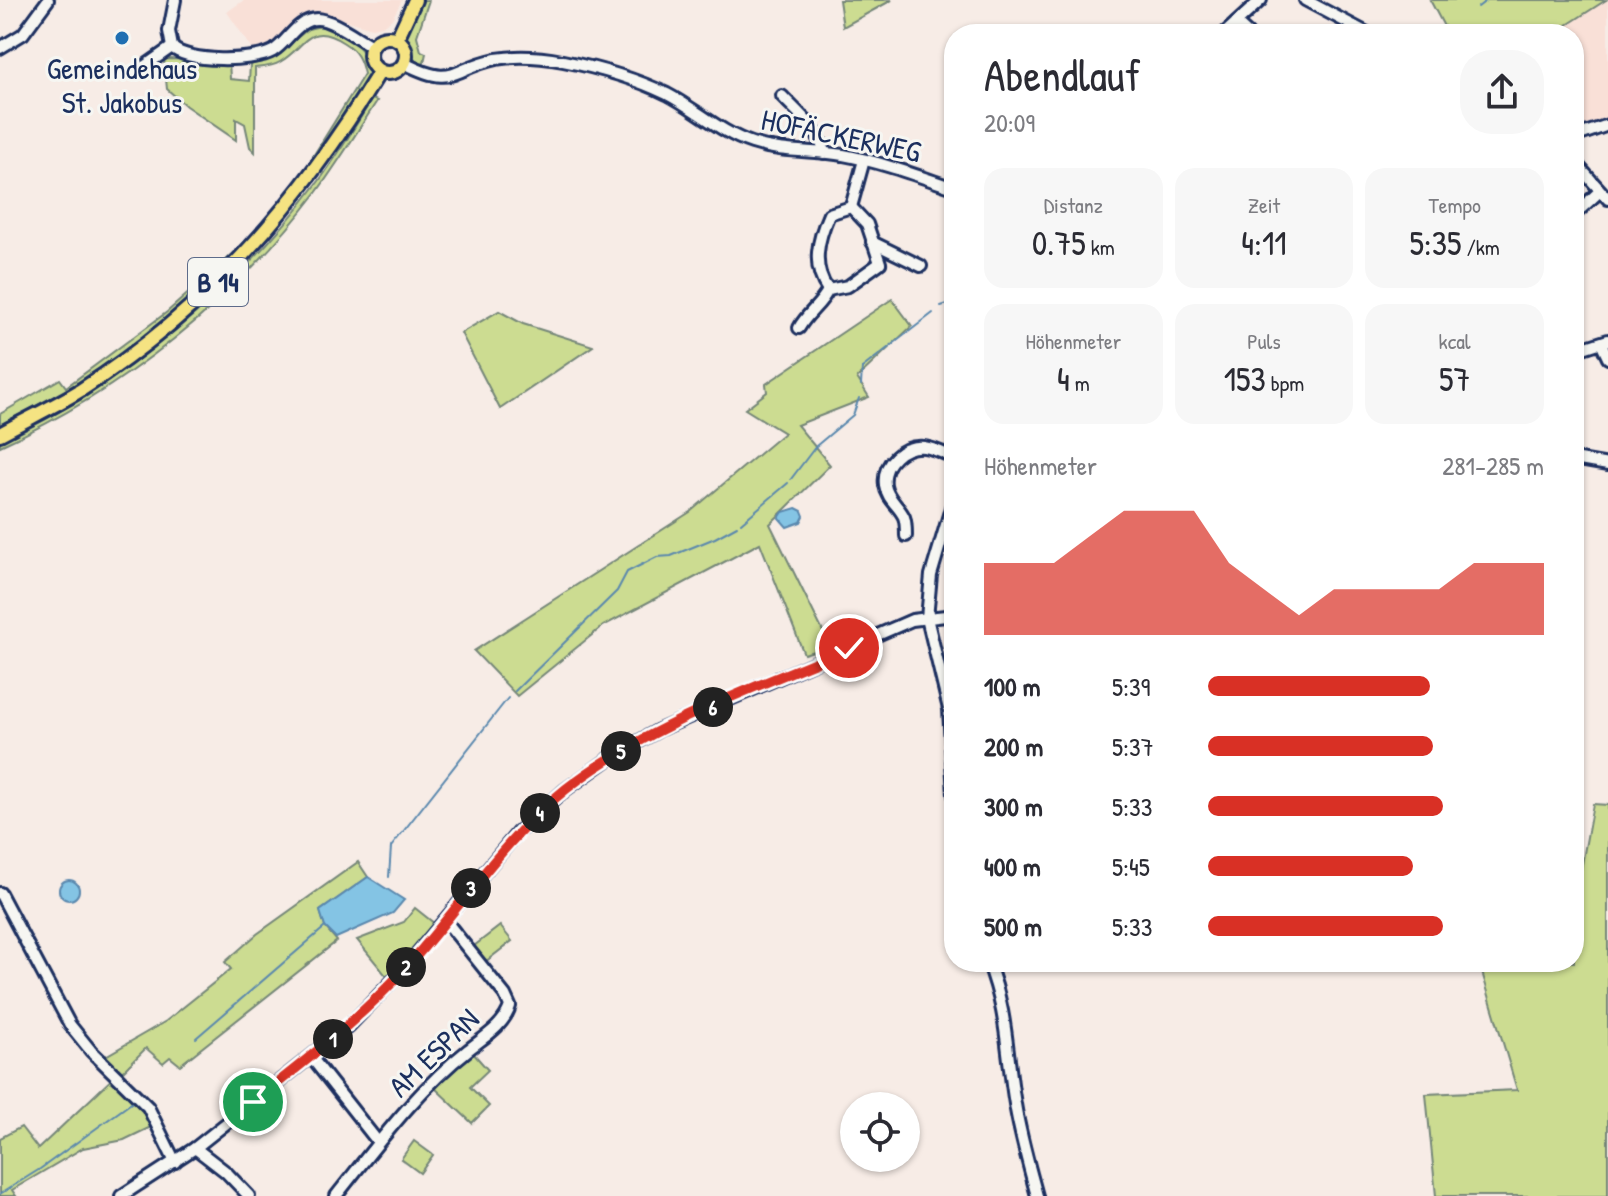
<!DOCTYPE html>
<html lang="de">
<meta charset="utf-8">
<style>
:root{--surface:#fff;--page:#f7f7f7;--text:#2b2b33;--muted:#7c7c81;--accent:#d93025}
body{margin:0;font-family:"Patrick Hand",sans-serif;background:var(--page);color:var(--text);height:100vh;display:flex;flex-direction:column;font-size:30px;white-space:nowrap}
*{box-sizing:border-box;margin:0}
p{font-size:26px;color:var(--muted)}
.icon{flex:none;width:44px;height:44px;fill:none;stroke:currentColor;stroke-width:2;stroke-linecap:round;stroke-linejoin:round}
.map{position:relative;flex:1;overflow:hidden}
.side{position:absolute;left:944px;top:24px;width:640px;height:948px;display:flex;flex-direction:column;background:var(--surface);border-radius:32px;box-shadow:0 2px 6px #0004}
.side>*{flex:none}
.buttons{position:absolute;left:840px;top:1092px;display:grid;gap:16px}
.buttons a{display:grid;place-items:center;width:80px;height:80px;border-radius:50%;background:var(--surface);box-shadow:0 2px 6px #0004;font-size:40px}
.pin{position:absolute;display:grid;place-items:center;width:68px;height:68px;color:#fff;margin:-34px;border:4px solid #fff;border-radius:50%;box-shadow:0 2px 8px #0007}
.km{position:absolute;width:40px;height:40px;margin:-20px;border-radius:50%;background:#222;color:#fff;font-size:22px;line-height:40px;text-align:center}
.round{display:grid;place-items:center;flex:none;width:84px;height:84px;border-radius:32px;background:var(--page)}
.head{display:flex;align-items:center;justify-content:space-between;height:136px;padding:0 40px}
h1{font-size:44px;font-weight:600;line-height:60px}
.metrics{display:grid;grid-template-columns:repeat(3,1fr);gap:12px;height:136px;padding:8px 40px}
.metrics div{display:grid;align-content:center;border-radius:20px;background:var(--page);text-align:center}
.metrics b{font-size:34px;font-weight:600}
.metrics small{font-size:22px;font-weight:400}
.metrics p{font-size:22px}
.chart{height:224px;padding:16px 40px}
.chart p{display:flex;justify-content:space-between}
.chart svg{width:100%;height:144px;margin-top:8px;fill:var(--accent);opacity:.7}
ul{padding:0 40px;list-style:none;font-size:26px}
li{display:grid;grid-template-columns:128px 96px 1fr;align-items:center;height:60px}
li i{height:20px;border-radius:10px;background:var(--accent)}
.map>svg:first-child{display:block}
.built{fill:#f9e0d7}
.green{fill:#ccdc91;stroke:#748678;stroke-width:2}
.water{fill:#84c4e4;stroke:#5a88ae;stroke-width:2}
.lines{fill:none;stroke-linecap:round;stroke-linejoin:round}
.stream{stroke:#5a88ae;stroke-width:2}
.minor-casing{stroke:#1b2f5e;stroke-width:16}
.major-casing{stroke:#1b2f5e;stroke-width:18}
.minor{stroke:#f6f6f2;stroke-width:10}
.major{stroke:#f5e382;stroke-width:12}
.route-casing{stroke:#fff;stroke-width:16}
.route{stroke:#d93025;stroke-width:10}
.poi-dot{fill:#1f6fb2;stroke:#f6f6f2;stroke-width:3}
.labels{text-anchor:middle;stroke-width:6;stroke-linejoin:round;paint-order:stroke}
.shield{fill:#f6f6f2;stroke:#5d6b8a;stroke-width:2}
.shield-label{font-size:28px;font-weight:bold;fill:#1b2f5e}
.poi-label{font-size:30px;fill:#1b2f5e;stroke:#f6f6f2}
.street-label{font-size:30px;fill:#1b2f5e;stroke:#f6f6f2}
</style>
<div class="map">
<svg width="1608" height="1196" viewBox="0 0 1608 1196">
<rect width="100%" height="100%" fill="#f7ece6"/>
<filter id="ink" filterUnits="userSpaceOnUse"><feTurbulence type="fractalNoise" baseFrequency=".0125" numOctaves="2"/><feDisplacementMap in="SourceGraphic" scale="16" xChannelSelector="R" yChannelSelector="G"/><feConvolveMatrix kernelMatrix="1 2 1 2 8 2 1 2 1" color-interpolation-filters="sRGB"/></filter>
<g filter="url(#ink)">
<!-- built -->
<g class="built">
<path d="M244 0H402L392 19 382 26 372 28 330 16H311L295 23 280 39 255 53 227 12Z"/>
<path d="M1606 0H1608V118L1574 131V34H1553Z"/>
</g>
<!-- green -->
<g class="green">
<path d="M422 0H429L417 36 421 51 426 53 423 67 415 60 406 39 412 17Z"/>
<path d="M839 0H892L843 27Z"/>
<path d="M1430 0H1606L1564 27 1566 30 1562 34H1557L1562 28 1553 34H1448Z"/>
<path d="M321 26C344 33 373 50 371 76L301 185 194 298 100 373 0 425V414L60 379 66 387 167 312 252 237 292 190 364 74C361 60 357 51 344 43 308 20 306 47 280 62 272 67 263 67 255 68V152L250 147 245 124 236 119V140L186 106 167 89 164 59 229 60 230 79 249 81 250 65 271 59 308 29Z"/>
<path d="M372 99 377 101C357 132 338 163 316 193 235 300 123 391 0 446V442C118 389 242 285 319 181 338 155 355 127 372 99Z"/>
<path d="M892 299 912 326 857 378 869 397 797 425 830 465 770 524 830 646 804 654 760 543 603 626 517 696 474 651 690 512 784 433 745 409 767 392 766 384Z"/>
<path d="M499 311 523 324 593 346 500 409 461 333Z"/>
<path d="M1593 804 1608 805V1196H1436L1426 1094 1517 1090 1479 962H1574V881H1579Z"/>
<path d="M358 862 368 877 320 911 325 927 337 941 180 1065 170 1057 163 1063 146 1048 121 1073 104 1057 166 1021 231 969 225 962 257 934Z"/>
<path d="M415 908 435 924 388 978 357 940 404 922Z"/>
<path d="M500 926 512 941 485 962 474 946Z"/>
<path d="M473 1053 488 1070 470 1087 489 1106 472 1123 435 1088Z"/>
<path d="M115 1076 139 1101 153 1126 124 1140 83 1148 12 1190 16 1196H0V1138L21 1127 38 1149Z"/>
<path d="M414 1141 433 1155 420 1173 401 1159Z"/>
</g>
<!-- water -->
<g class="water">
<path d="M796 508 802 511 804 516 801 522 787 527 779 518 783 512Z"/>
<path d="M368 877 404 900 393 913 336 938 325 927 320 911Z"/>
<circle cx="69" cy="890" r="10"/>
</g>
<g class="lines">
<!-- stream -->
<g class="stream">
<path d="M1478 7 1487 0"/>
<path d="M941 306 954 302"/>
<path d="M861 385 862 368 933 313"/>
<path d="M791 479 816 446 853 415 859 398"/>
<path d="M741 523 788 483"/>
<path d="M515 691 617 591 627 572 657 557 671 556 715 538 737 526"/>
<path d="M389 877 391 847 508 698"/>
<path d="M196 1038 325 927"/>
<path d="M0 1194 40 1169 134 1101"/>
</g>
<!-- minor casing -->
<g class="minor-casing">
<g id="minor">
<path d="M1305 0 1369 34"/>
<path d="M1236 23 1248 34"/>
<path d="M1224 34 1261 0"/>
<path d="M172 47C188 63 253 62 273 51 288 42 297 19 317 19 332 19 358 39 372 46"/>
<path d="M172 47 169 31 175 0"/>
<path d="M0 48 23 34 48 0"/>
<path d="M404 63C455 89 450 69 496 59 518 55 541 57 563 61 599 68 634 78 667 94 696 109 721 133 752 143 782 153 812 150 843 155 881 162 918 176 954 188"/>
<path d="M142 68 172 47"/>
<path d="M782 96C797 112 821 131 824 153"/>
<path d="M1574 137 1608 125"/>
<path d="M1574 161 1608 199"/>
<path d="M851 207 867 224 880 263 848 286 828 290C811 266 818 239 829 214Z"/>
<path d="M851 207 864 160"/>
<path d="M1574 215 1600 191"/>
<path d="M872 242 921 266"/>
<path d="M799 328C807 313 822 304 828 290"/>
<path d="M1601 343 1608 358"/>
<path d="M1574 351 1608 340"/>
<path d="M1574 459 1608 465"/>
<path d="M954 498 931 575 927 618 949 709 954 795"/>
<path d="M906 536C906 530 906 522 904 517 899 506 887 499 885 485 882 463 903 445 924 447 934 448 945 454 954 458"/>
<path d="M0 893 70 1025 91 1051 148 1107 175 1162"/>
<path d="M988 962C1008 1013 1006 1052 1015 1104 1020 1135 1029 1166 1037 1196"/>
<path d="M311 1057 378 1142"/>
<path d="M195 1148 226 1172 249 1196"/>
<path d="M121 1196 195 1148 348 1027 404 969 517 833 565 790 613 756 659 730 912 620 954 615"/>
<path d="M336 1196C376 1146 417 1090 468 1050 484 1037 504 1026 510 1006L505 995 445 920"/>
</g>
</g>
<!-- major casing -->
<g class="major-casing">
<g id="major">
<circle cx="388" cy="55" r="18"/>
<path d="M397 39 415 0"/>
<path d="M0 434C27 419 55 406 81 390 211 306 300 202 380 71"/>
</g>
</g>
<!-- minor -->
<use href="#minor" class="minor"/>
<!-- major -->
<use href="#major" class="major"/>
</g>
</g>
<g class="lines" filter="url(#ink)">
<!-- route casing -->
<g class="route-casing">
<path id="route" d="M253 1102C306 1061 358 1020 404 970 459 910 502 840 566 789 649 724 753 689 849 648"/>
</g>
<!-- route -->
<use href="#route" class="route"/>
</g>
<!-- markers -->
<circle class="poi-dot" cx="122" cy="38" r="8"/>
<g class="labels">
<!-- shield labels -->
<rect class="shield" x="188" y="258" width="60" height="48" rx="6"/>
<g class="shield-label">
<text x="218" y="292">B 14</text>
</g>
<!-- poi labels -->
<g class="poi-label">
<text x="122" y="79">Gemeindehaus<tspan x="122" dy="34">St. Jakobus</tspan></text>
</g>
<!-- street labels -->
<g class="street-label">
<text transform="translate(841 136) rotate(12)" y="10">HOFÄCKERWEG</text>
<text transform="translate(434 1053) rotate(-44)" y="10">AM ESPAN</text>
</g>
</g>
</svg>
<div class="buttons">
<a><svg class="icon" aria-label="locate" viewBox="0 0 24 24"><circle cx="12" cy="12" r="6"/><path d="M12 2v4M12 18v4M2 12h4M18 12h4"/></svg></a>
</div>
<div class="pin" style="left:253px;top:1102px;background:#1e9e55"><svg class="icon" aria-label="arrive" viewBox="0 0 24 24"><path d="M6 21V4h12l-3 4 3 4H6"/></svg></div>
<div class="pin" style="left:849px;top:648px;background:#d93025"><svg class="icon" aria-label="check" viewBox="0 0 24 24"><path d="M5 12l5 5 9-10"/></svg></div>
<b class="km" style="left:333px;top:1039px">1</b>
<b class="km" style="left:406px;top:967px">2</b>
<b class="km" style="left:471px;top:888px">3</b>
<b class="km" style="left:540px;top:813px">4</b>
<b class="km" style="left:621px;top:751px">5</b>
<b class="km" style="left:713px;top:707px">6</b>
<section class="side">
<div class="head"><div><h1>Abendlauf</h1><p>20:09</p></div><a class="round"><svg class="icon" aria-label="share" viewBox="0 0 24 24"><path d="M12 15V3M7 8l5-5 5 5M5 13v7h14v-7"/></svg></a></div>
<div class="metrics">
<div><p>Distanz</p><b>0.75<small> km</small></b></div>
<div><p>Zeit</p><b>4:11</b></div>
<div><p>Tempo</p><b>5:35<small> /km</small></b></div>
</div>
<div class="metrics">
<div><p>Höhenmeter</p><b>4<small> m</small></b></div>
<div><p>Puls</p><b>153<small> bpm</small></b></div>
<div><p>kcal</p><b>57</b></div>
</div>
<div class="chart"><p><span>Höhenmeter</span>281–285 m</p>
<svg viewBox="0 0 160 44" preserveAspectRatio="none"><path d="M0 44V22L10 22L20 22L30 14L40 6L50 6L60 6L70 22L80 30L90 38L100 30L110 30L120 30L130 30L140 22L150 22L160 22V44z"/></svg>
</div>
<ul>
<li><b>100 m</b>5:39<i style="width:66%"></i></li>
<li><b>200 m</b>5:37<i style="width:67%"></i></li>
<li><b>300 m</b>5:33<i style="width:70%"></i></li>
<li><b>400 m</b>5:45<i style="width:61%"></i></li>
<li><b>500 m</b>5:33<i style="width:70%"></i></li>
</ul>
</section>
</div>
